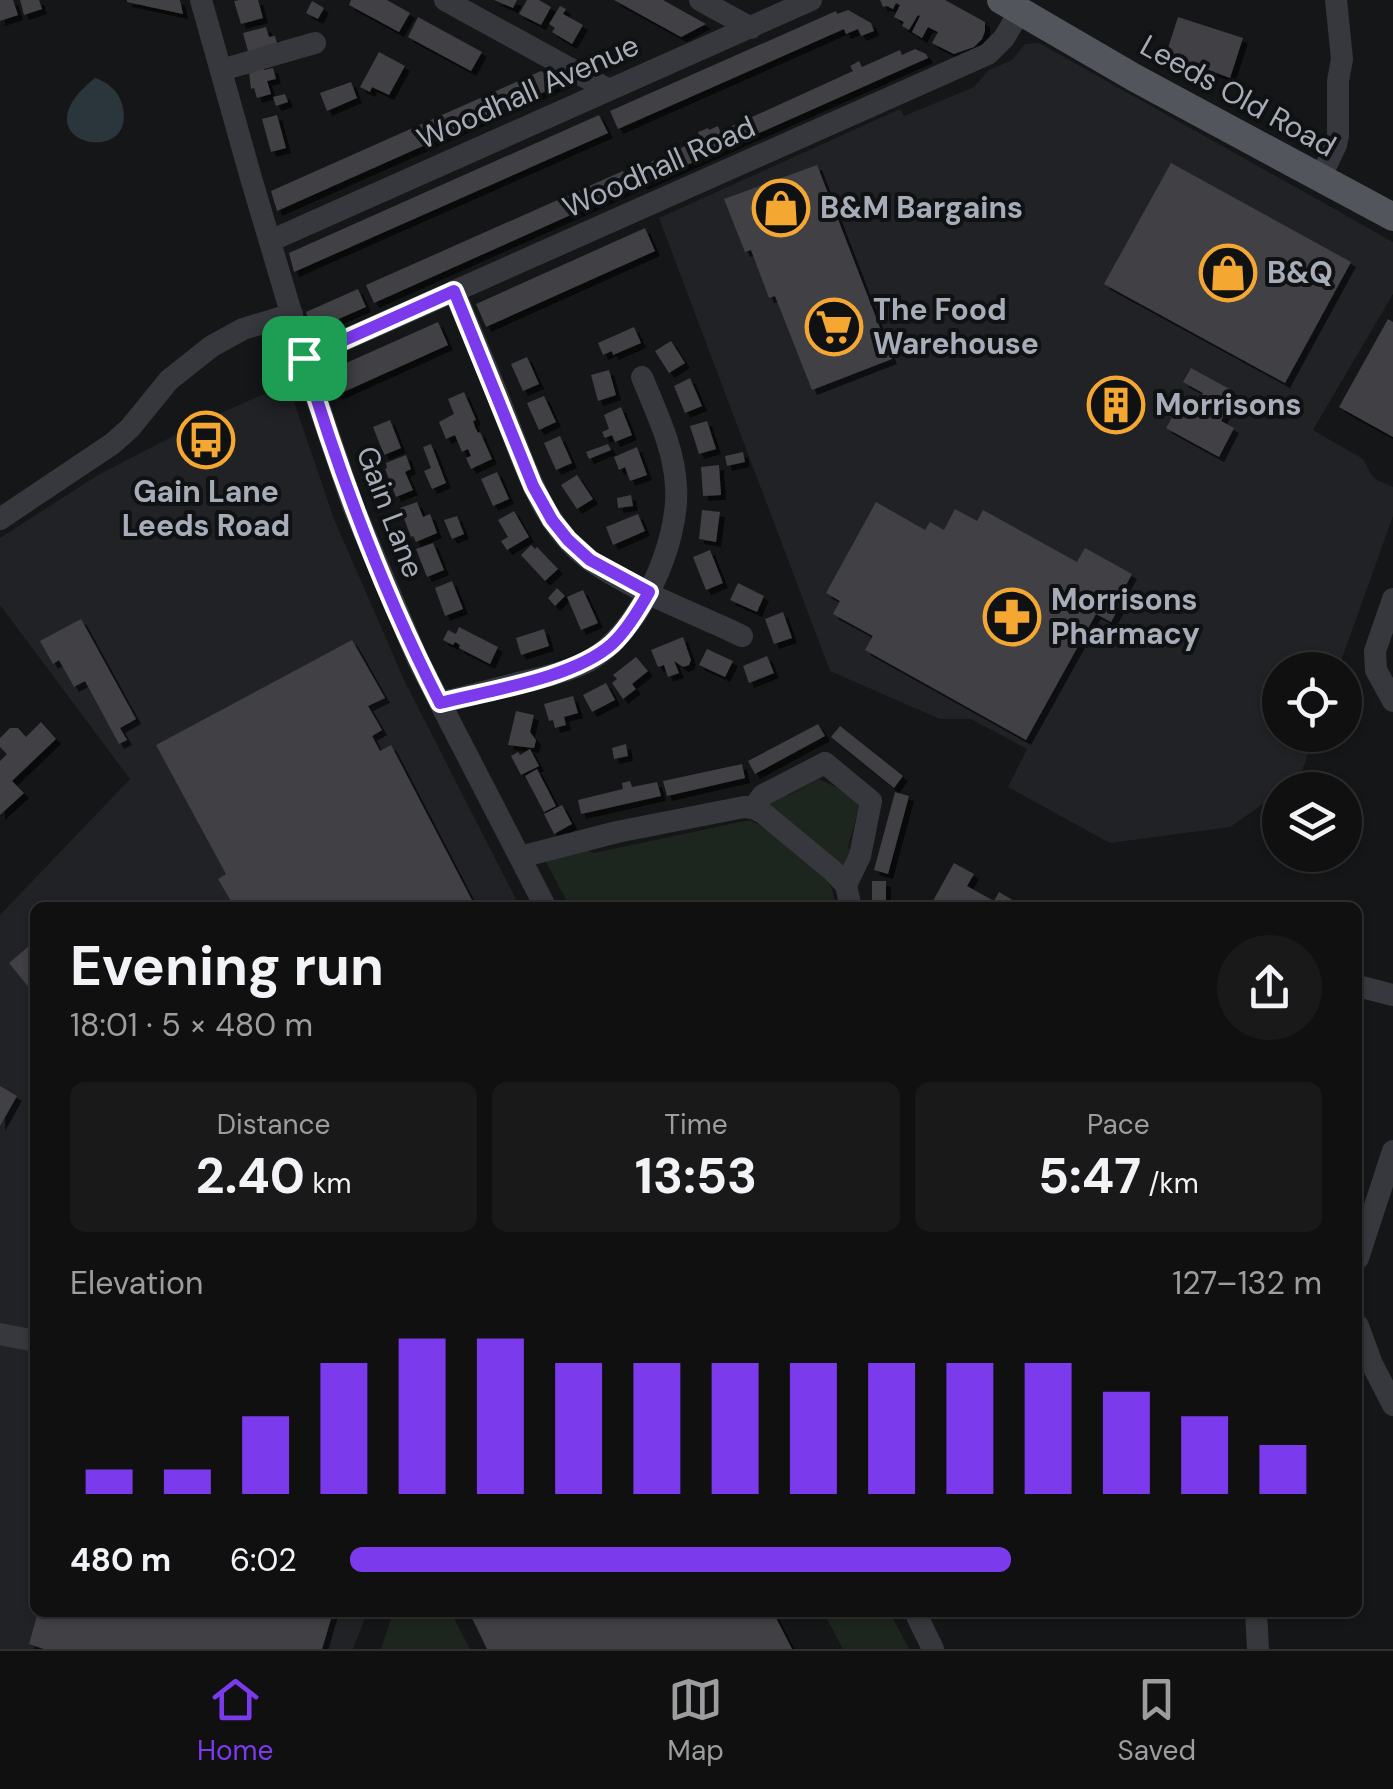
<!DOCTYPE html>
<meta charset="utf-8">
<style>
:root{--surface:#101011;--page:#19191a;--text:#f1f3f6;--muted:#9c9d9f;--line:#303031;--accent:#7c3aed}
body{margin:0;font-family:"DM Sans",sans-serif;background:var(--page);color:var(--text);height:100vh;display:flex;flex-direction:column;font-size:38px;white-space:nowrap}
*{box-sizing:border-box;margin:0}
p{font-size:32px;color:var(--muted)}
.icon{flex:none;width:55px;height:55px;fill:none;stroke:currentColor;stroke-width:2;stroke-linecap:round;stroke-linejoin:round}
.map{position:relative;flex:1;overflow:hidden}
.panel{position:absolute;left:30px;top:902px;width:1332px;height:715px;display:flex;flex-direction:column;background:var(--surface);border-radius:15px;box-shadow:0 2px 8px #0004,0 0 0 2px var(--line)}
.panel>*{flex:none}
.fabs{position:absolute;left:1262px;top:652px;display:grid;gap:20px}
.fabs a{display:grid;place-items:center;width:100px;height:100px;border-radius:50%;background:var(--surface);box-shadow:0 2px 8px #0004,0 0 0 2px var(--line);font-size:50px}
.pin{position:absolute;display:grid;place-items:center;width:85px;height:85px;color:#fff;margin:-42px;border-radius:20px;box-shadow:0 5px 15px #0006}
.round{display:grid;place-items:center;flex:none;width:105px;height:105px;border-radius:52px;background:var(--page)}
.summary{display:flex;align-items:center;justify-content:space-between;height:170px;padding:0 40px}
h1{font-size:55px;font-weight:700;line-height:75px}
.metrics{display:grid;grid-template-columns:repeat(3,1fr);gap:15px;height:170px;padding:10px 40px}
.metrics div{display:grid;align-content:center;border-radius:15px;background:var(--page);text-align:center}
.metrics b{font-size:50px;font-weight:700}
.metrics small{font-size:28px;font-weight:400}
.metrics p{font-size:28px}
.chart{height:280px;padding:20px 40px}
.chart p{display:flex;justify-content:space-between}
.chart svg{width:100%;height:180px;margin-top:10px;stroke:var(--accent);stroke-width:6}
ul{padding:0 40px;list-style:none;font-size:32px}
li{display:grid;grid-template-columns:160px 120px 1fr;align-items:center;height:75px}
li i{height:25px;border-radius:12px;background:var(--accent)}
.dock{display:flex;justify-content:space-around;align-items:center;height:140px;border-top:2px solid var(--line);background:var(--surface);font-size:28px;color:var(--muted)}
.dock a{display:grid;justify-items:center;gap:5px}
.dock .on{color:var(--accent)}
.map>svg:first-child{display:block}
.built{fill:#212225}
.green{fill:#1d261e}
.water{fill:#2b353c}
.building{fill:#3f4145;filter:url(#shadow)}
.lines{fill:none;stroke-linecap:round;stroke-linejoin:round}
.minor{stroke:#36383d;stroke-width:22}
.major{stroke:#52555c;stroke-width:28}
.route-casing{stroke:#fff;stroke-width:20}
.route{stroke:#7c3aed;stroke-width:12}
.labels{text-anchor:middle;stroke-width:8;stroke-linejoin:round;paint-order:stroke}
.street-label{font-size:30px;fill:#a7adb8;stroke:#101112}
.poi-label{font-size:30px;font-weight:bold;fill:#a7adb8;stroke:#101112;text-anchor:start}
</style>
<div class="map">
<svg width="1393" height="1649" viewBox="0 0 1393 1649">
<defs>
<filter id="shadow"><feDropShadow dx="5" dy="5" stdDeviation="0" flood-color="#0009"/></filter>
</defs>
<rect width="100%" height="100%" fill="#151617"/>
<!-- built -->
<g class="built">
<path d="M1039 43 1393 242V294L1313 430 1363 459 1371 474 1377 480 1393 487V516L1341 661 1357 675 1340 669 1280 670V735H1315L1299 779 1230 827 1110 843 1008 787 1027 749 971 719H940L830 671 659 218 900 109 904 116 974 87 989 70 1012 60 1025 44Z"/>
<path d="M288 384 334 519 405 682 520 907 35 908V1612L367 1613 353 1649H0V915L130 779 0 605V538L98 475 204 420Z"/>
</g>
<!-- green -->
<g class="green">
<path d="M819 779C833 787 851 790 859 807L848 847 853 854 845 865 840 866 768 806 780 793 789 795Z"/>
<path d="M750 820C784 838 835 864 835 907H570L544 858 587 850 594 853Z"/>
<path d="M393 1613H451L470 1649H381Z"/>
<path d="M824 1613H890L909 1649H843Z"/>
</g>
<!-- water -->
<path class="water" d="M95 78C108 82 118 91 122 104 141 170 12 144 95 78Z"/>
<!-- building -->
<g class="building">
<path d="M0 0H13L18 15 0 21Z"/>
<path d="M20 0H39L42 9 24 15Z"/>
<path d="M127 0H180L183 14 127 2Z"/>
<path d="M239 0H258L263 18 241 24 234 1Z"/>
<path d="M351 0H387L410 13 399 32 349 5Z"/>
<path d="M494 0H517L513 8Z"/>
<path d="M527 0H539L551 7 541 25 519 14Z"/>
<path d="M614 0H663L706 24 681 37Z"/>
<path d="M880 0H945L985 22V31L982 39 974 47 954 54 932 43 938 32 928 27 922 38 912 32 920 16 918 15 909 30 902 26 904 22 894 17 900 5 896 3 893 9 887 6 883 7Z"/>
<path d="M312 1 324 8 318 19 306 13Z"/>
<path d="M560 6 566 9 563 14 583 25 572 44 552 32 555 28 549 24Z"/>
<path d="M848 10 871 23 874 31 861 36 858 29 846 34 844 29 618 129 610 111 836 11 837 14Z"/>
<path d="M418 17 482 52 471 71 408 37Z"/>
<path d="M1178 17 1243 38 1230 78 1166 54Z"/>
<path d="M266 27 269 37 275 36 278 47 249 55 243 33Z"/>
<path d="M915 49 926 54 928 58 642 185 635 169 701 139 698 132 708 128 709 130 718 126 720 131 730 127 853 71 850 66 859 61 862 67 900 50 902 55Z"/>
<path d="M379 52 405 66 389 95 372 87 370 92 360 87Z"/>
<path d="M263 67 264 70 273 68 276 79 267 81 271 94 257 98 254 88 251 89 249 72Z"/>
<path d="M541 71 562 84 277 211 271 191Z"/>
<path d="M351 82 357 98 327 111 320 93Z"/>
<path d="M285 94 288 102 276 106 273 97Z"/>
<path d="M277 115 286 148 271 152 262 119Z"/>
<path d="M599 115 608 133 294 272 289 253Z"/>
<path d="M1171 163 1351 262 1285 383 1104 284Z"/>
<path d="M817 165 892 359 812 390 775 296 769 298 751 250 745 252 724 199Z"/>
<path d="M623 171 631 188 374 303 366 285Z"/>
<path d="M645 228 655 251 486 327 476 304Z"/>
<path d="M358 289 366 307 311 331 306 312Z"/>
<path d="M1388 319 1393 322V437L1339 407Z"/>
<path d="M438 322 448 345 337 395 326 372Z"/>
<path d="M634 327 641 343 613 355 612 351 603 355 598 343Z"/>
<path d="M671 341 685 363 669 373 655 351Z"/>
<path d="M527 357 539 384 523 391 511 364Z"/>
<path d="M1191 368 1233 391 1226 403 1230 405 1221 421 1234 428 1219 457 1166 428 1182 400 1196 407 1203 393 1183 382Z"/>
<path d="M609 370 616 395 598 401 591 375Z"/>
<path d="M690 378 702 406 685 413 674 386Z"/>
<path d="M1117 391 1127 396 1115 418 1105 413Z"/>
<path d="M464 392 476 420 473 421 475 427 478 433 480 432 492 459 471 469 466 458 471 456 468 449 462 452 455 435 446 439 439 422 454 414 448 399Z"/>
<path d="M544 396 556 422 539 430 527 403Z"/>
<path d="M621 407 632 435 615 442 612 435 605 438 602 432 609 429 604 415Z"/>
<path d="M390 420 401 448 384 455 373 427Z"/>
<path d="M707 421 716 449 699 454 690 426Z"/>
<path d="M560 436 572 463 556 470 544 443Z"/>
<path d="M431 444 446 483 432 489 424 471 431 468 423 447Z"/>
<path d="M608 444 611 450 589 459 586 452Z"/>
<path d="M637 447 647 475 630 481 625 467 619 470 614 457Z"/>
<path d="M743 452 745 462 727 466 725 456Z"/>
<path d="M406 455 411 469 405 472 413 490 396 497 385 469 387 468 386 463Z"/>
<path d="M719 465 721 495 703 496 701 467Z"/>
<path d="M497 472 509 499 493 506 481 479Z"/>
<path d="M577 475 593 499 577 509 561 485Z"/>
<path d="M631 495 633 506 618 508 617 498Z"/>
<path d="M417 502 423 517 430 514 437 533 416 542 413 536 411 537 400 508Z"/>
<path d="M876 502 925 530 930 522 944 530 955 509 977 521 983 510 1077 562 1085 548 1132 574 1117 602 1121 604 1111 622 1096 614 1026 740 865 650 873 636 833 614 840 601 826 593Z"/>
<path d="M702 510 720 512 716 542 699 539Z"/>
<path d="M514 511 529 537 507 550 501 541 508 537 498 520Z"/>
<path d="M638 514 645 531 613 545 606 527Z"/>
<path d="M457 516 464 534 452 539 444 520Z"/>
<path d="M433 543 444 570 427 577 416 549Z"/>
<path d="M531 545 535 549 537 547 558 569 545 581 521 555Z"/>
<path d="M710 550 723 583 706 590 693 557Z"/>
<path d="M452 581 463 609 445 616 435 588Z"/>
<path d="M738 583 764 596 757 612 730 600Z"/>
<path d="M557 588 565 596 555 606 548 598Z"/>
<path d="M583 590 598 623 581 630 567 597Z"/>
<path d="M783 612 792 638 774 644 765 619Z"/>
<path d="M81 619 136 719 120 728 127 740 119 744 85 681 74 687 59 660 53 664 40 641Z"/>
<path d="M459 627 498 647 490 664 459 648 460 645 455 642 453 645 443 640 448 630 456 634Z"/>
<path d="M544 629 549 646 521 655 516 638Z"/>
<path d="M683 637 691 660 689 665 683 667 674 661 679 673 668 677 664 665 658 667 651 650Z"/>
<path d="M352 640 385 698 368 706 382 730 372 736 380 751 391 745 476 908H235L218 879 226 874 156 745Z"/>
<path d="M707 649 733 661 725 677 699 665Z"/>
<path d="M767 656 774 673 749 683 743 666Z"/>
<path d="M636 657 648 671 632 684 636 689 623 699 612 683 617 679 613 675Z"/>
<path d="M606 683 615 700 592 712 583 695Z"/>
<path d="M573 696 578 713 564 717 566 725 555 728 553 720 549 721 544 704Z"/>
<path d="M516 711 534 715 530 732 536 740 534 748 508 745Z"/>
<path d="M41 722 56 739 12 781 24 793 0 815V761L7 754 0 747V738L10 728H18L26 737Z"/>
<path d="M818 724 825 736 755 774 748 761Z"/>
<path d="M840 726 903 776 894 788 831 737Z"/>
<path d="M626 744 628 756 614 759 612 748Z"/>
<path d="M530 749 539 766 521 775 511 756 518 752 520 755Z"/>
<path d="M742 764 745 778 667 796 663 781Z"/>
<path d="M537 769 556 806 544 812 525 776Z"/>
<path d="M630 781 632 787 657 782 661 796 581 814 578 800 623 789 622 783Z"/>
<path d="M895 792 909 796 888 874 874 870Z"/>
<path d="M562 805 572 824 554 834 544 814Z"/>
<path d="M954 863 974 874 967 886 994 901 999 892 1021 905 1020 908H929Z"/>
<path d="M872 881H886V901H894V908H872Z"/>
<path d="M35 941V995L9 963Z"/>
<path d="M0 1086 17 1096 0 1126Z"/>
<path d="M38 1612H333L322 1649H44L29 1644Z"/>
<path d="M469 1612H773L792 1649H487Z"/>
</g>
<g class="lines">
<!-- minor -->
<g class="minor">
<path d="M201 0 251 178 317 400 353 506 418 660 546 908"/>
<path d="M445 0 607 89"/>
<path d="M700 0 751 28"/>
<path d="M221 70 315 43"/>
<path d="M1320 178 1336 145 1338 135V81L1342 59 1336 0"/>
<path d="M270 241 811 0"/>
<path d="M454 291C470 329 486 366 501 404 523 459 540 525 591 561 636 592 692 612 742 636"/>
<path d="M304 358 988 54 1004 38 1020 11"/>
<path d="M0 519 112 444 130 428 169 380 212 346 243 329 292 314"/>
<path d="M1393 599 1375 651 1376 670 1393 701"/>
<path d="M440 703C468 696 495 689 522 682 544 677 567 672 587 662 639 634 680 543 676 486 674 447 656 412 642 377"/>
<path d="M753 808 763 795 825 763 871 801 860 856 846 885"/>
<path d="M520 857 617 832 744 807 753 808 763 813 833 871 846 885 851 908"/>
<path d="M1358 986 1393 995"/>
<path d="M1358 1258 1393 1151"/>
<path d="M1358 1326 1372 1364 1393 1405"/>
<path d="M0 1334 35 1341"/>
<path d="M915 1612 933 1649"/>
<path d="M1256 1612 1258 1649"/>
</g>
<!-- major -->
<path class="major" d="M1001 0 1135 78 1393 217"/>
</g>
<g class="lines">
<!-- route casing -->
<g class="route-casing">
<path id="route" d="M454 291 533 486 552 520 568 540 590 560 649 592C639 610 627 630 612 644 574 678 491 690 440 703 383 592 340 477 304 358Z"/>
</g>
<!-- route -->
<use href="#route" class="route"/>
</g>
<!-- icons -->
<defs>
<g id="shop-ring" transform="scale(2.875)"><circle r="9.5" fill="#101112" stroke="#f4a731" stroke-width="1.5"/><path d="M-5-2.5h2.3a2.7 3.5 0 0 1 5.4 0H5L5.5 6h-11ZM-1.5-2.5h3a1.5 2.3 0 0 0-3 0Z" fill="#f4a731"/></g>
<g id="supermarket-ring" transform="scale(2.875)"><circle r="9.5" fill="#101112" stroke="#f4a731" stroke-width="1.5"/><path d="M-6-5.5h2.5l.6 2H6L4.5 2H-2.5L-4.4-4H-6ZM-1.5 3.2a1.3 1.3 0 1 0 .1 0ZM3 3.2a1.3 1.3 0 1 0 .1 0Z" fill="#f4a731"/></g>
<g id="building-ring" transform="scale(2.875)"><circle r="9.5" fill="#101112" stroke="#f4a731" stroke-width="1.5"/><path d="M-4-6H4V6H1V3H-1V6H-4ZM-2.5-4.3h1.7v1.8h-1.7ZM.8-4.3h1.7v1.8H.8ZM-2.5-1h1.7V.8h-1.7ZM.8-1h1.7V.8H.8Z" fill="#f4a731"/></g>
<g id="bus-ring" transform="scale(2.875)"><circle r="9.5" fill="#101112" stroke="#f4a731" stroke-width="1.5"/><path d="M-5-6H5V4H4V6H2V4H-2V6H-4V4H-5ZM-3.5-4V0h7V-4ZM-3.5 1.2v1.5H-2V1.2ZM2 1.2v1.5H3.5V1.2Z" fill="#f4a731"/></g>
<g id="pharmacy-ring" transform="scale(2.875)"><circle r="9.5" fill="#101112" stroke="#f4a731" stroke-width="1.5"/><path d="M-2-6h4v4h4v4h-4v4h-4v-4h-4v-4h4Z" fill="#f4a731"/></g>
</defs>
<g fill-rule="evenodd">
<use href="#shop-ring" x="781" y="208"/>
<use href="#shop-ring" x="1228" y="273"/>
<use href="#supermarket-ring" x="834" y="327"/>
<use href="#building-ring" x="1116" y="405"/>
<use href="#bus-ring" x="206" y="440"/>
<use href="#pharmacy-ring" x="1012" y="617"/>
</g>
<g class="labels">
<!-- street labels -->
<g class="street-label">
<text transform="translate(528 92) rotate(-24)" y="10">Woodhall Avenue</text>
<text transform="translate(1238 96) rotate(29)" y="10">Leeds Old Road</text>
<text transform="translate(659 167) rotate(-24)" y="10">Woodhall Road</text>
<text transform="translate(390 512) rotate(69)" y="10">Gain Lane</text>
</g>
<!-- poi labels -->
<g class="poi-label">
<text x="820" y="218">B&amp;M Bargains</text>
<text x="1267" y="283">B&amp;Q</text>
<text x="873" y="320">The Food<tspan x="873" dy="34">Warehouse</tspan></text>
<text x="1155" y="415">Morrisons</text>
<text x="206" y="502" text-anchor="middle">Gain Lane<tspan x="206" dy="34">Leeds Road</tspan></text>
<text x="1051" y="610">Morrisons<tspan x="1051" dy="34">Pharmacy</tspan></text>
</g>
</g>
</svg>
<div class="fabs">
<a><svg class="icon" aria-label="locate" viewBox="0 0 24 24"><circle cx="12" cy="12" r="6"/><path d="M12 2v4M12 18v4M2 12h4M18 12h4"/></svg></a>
<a><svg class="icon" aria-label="layers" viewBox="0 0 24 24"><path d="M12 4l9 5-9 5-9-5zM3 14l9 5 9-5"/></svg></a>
</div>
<div class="pin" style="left:304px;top:358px;background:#1e9e55"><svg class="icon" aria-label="arrive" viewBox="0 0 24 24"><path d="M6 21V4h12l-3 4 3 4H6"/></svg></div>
<section class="panel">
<div class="summary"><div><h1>Evening run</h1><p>18:01 · 5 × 480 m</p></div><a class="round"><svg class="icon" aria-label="share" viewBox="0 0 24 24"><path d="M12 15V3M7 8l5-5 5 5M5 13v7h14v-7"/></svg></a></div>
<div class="metrics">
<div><p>Distance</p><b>2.40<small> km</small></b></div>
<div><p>Time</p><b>13:53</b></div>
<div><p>Pace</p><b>5:47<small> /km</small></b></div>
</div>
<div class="chart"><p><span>Elevation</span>127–132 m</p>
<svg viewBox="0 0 160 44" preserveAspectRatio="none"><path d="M5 44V38M15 44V38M25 44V25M35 44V12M45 44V6M55 44V6M65 44V12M75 44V12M85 44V12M95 44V12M105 44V12M115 44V12M125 44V12M135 44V19M145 44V25M155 44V32"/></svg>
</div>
<ul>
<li><b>480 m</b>6:02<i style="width:68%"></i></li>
</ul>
</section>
</div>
<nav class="dock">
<a class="on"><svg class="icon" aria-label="home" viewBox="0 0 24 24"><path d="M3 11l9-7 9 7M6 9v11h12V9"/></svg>Home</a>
<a><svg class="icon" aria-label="map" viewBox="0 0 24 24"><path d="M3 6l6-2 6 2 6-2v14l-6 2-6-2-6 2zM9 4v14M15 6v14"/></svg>Map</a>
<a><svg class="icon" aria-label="saved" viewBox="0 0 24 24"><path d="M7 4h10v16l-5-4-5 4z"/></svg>Saved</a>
</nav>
